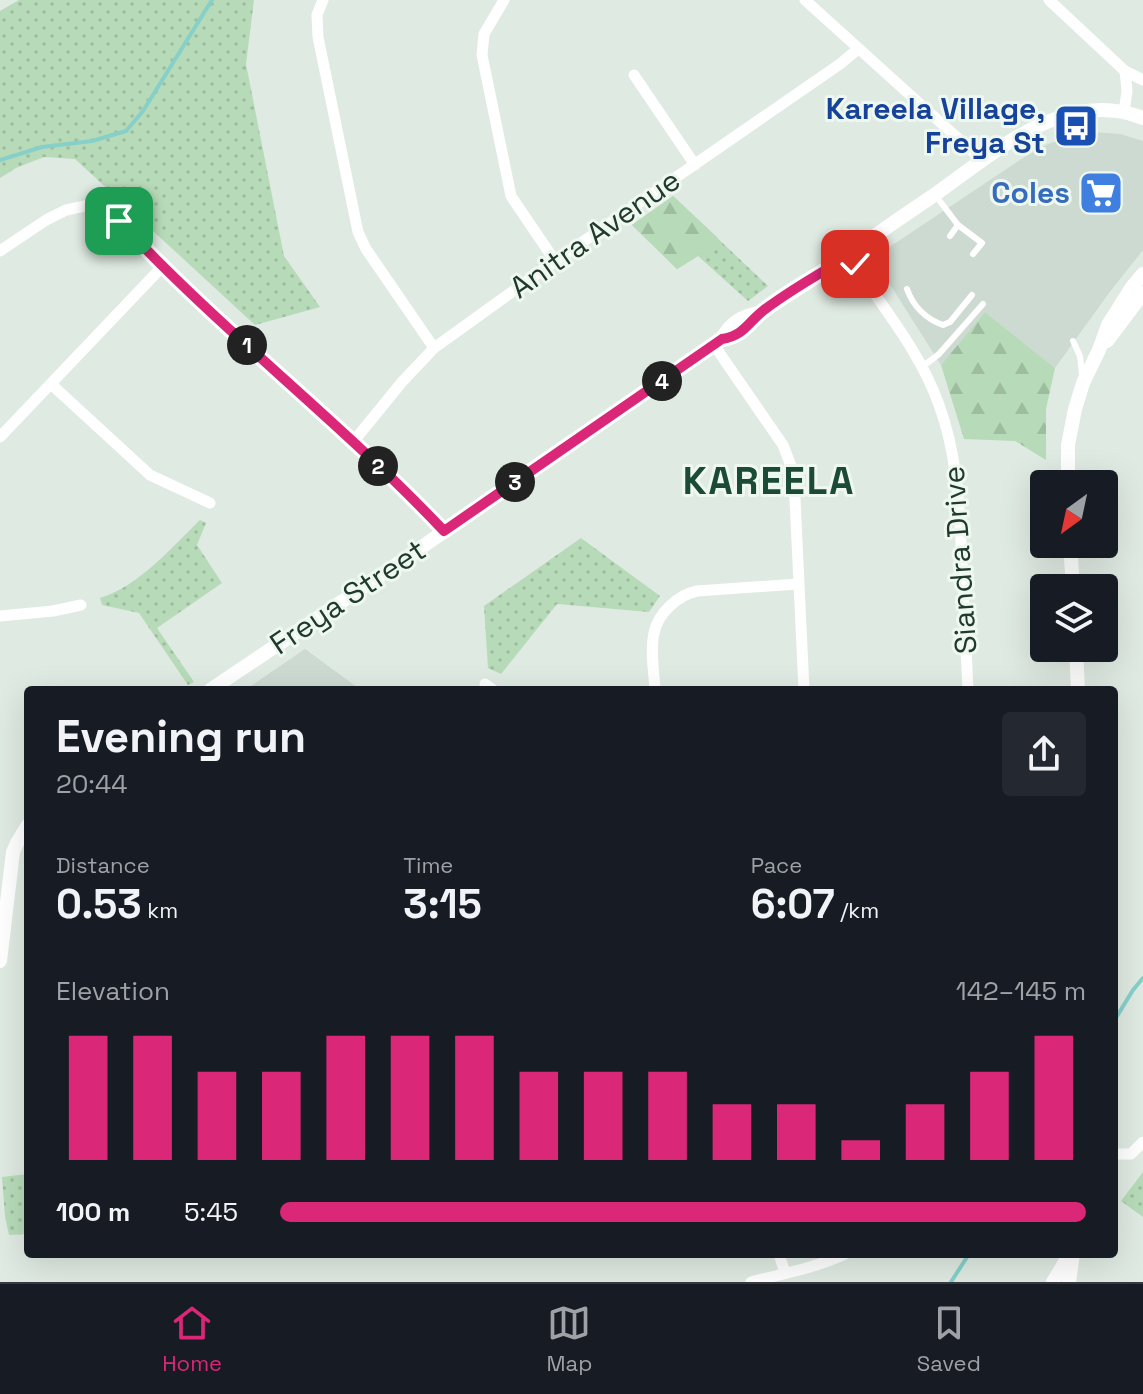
<!DOCTYPE html>
<meta charset="utf-8">
<style>
:root{--surface:#171b24;--page:#242831;--text:#f1f3f6;--muted:#9ea1a6;--line:#363941;--accent:#db2777}
body{margin:0;font-family:"Space Grotesk",sans-serif;background:var(--page);color:var(--text);height:100vh;display:flex;flex-direction:column;font-size:30px;white-space:nowrap}
*{box-sizing:border-box;margin:0}
p{font-size:26px;color:var(--muted)}
.icon{flex:none;width:44px;height:44px;fill:none;stroke:currentColor;stroke-width:2;stroke-linecap:round;stroke-linejoin:round}
.map{position:relative;flex:1;overflow:hidden}
.panel{position:absolute;left:24px;top:686px;width:1094px;height:572px;display:flex;flex-direction:column;background:var(--surface);border-radius:8px;box-shadow:0 8px 32px #0002}
.panel>*{flex:none}
.needle{width:52px;rotate:213deg}
.buttons{position:absolute;left:1030px;top:470px;display:grid;gap:16px}
.buttons a{display:grid;place-items:center;width:88px;height:88px;border-radius:8px;background:var(--surface);box-shadow:0 8px 32px #0002;font-size:40px}
.pin{position:absolute;display:grid;place-items:center;width:68px;height:68px;color:#fff;margin:-34px;border-radius:16px;box-shadow:0 4px 12px #0006}
.km{position:absolute;width:40px;height:40px;margin:-20px;border-radius:50%;background:#222;color:#fff;font-size:22px;line-height:40px;text-align:center}
.round{display:grid;place-items:center;flex:none;width:84px;height:84px;border-radius:8px;background:var(--page)}
.summary{display:flex;align-items:center;justify-content:space-between;height:136px;padding:0 32px}
h1{font-size:44px;font-weight:700;line-height:60px}
.metrics{display:grid;grid-template-columns:repeat(3,1fr);gap:12px;height:136px;padding:8px 32px}
.metrics div{display:grid;align-content:center}
.metrics b{font-size:40px;font-weight:700}
.metrics small{font-size:22px;font-weight:400}
.metrics p{font-size:22px}
.chart{height:224px;padding:16px 32px}
.chart p{display:flex;justify-content:space-between}
.chart svg{width:100%;height:144px;margin-top:8px;stroke:var(--accent);stroke-width:6}
ul{padding:0 32px;list-style:none;font-size:26px}
li{display:grid;grid-template-columns:128px 96px 1fr;align-items:center;height:60px}
li i{height:20px;border-radius:10px;background:var(--accent)}
.dock{display:flex;justify-content:space-around;align-items:center;height:112px;border-top:2px solid var(--line);background:var(--surface);font-size:22px;color:var(--muted)}
.dock a{display:grid;justify-items:center;gap:4px}
.dock .on{color:var(--accent)}
.map>svg:first-child{display:block}
.built{fill:#cddad1}
.grass{fill:url(#grass-dots)}
.forest{fill:url(#forest-firs)}
.lines{fill:none;stroke-linecap:round;stroke-linejoin:round}
.stream{stroke:#86d0c9;stroke-width:4}
.service{stroke:#fff;stroke-width:6}
.minor{stroke:#fff;stroke-width:11}
.tertiary{stroke:#fff;stroke-width:14}
.route-casing{stroke:#fff;stroke-width:16}
.route{stroke:#db2777;stroke-width:10}
.labels{text-anchor:middle;stroke-width:6;stroke-linejoin:round;paint-order:stroke}
.transit-label{font-size:30px;font-weight:bold;fill:#164399;stroke:#eff7f1;text-anchor:end}
.shop-label{font-size:30px;font-weight:bold;fill:#366cbe;stroke:#eff7f1;text-anchor:end}
.street-label{font-size:30px;fill:#203a2d;stroke:#eff7f1}
.district-label{font-size:38px;font-weight:bold;letter-spacing:2px;fill:#1c4b35;stroke:#eff7f1}
</style>
<div class="map">
<svg width="1143" height="1282" viewBox="0 0 1143 1282">
<defs>
<pattern id="grass-dots" width="8" height="8" patternUnits="userSpaceOnUse" patternTransform="scale(2)"><rect width="8" height="8" fill="#b7dbb8"/><path d="M2 2h.1M6 6h.1" fill="none" stroke="#9dbd9e" stroke-width="1.8" stroke-linecap="round"/></pattern>
<pattern id="forest-firs" width="22" height="20" patternUnits="userSpaceOnUse" patternTransform="scale(2)"><rect width="22" height="20" fill="#b7dbb8"/><path d="M5 1l3.5 6h-7zM16 11l3.5 6h-7z" fill="#9dbd9e"/></pattern>
</defs>
<rect width="100%" height="100%" fill="#dfeae2"/>
<!-- built -->
<g class="built">
<path d="M1092 132 1120 134 1143 141V250L1109 293 1055 368 985 312 941 365 884 275 880 266V256L885 250 1029 154 1048 144 1069 137Z"/>
<path d="M305 649 361 690H245Z"/>
</g>
<!-- grass -->
<g class="grass">
<path d="M19 0H254L246 64 284 256 320 307 255 325 75 159 44 157 16 168 0 178V11Z"/>
<path d="M673 196 768 286 748 301 698 256 677 269 632 225Z"/>
<path d="M200 520 206 523 197 545 222 583 157 628 194 682 188 685 139 613 102 605 100 598C138 587 172 547 200 520Z"/>
<path d="M581 538 660 596 649 612 557 604 501 674 488 668 484 606Z"/>
<path d="M1143 1172V1217L1121 1201Z"/>
<path d="M28 1174V1234L9 1235 5 1216 2 1177Z"/>
</g>
<!-- forest -->
<g class="forest">
<path d="M673 196 718 238 698 256 677 269 632 225Z"/>
<path d="M985 312 1055 368 1046 409V460L1015 441 964 439 941 365Z"/>
</g>
<g class="lines">
<!-- stream -->
<g class="stream">
<path d="M0 160 42 147 92 141 126 131 143 111 212 0"/>
<path d="M1114 1021 1133 990 1143 978"/>
<path d="M951 1282 969 1254"/>
</g>
<!-- service -->
<g class="service">
<path d="M936 196 958 225 982 243 973 254"/>
<path d="M950 236 958 225"/>
<path d="M907 289C913 306 926 319 943 325L950 322 972 295"/>
<path d="M1073 341 1080 356 1082 375"/>
<path d="M922 367 939 354 983 304"/>
</g>
<!-- minor -->
<g class="minor">
<path d="M323 0 317 15 318 37 358 232 366 249 434 348"/>
<path d="M504 0 484 34 482 55 511 196 555 261"/>
<path d="M805 0 982 160"/>
<path d="M1049 0 1125 71 1143 80"/>
<path d="M634 75 695 165"/>
<path d="M1124 112 1127 91 1125 71"/>
<path d="M0 251 46 220 66 210 85 206 95 207 113 215 162 267 353 442 444 531"/>
<path d="M854 264C884 309 921 353 939 405 958 457 959 507 962 562 964 604 966 647 968 690"/>
<path d="M714 345 783 445 791 466 794 478 804 690"/>
<path d="M51 384 150 475 210 503"/>
<path d="M0 437 162 267"/>
<path d="M353 442 402 382 434 348 555 261 840 64 858 49"/>
<path d="M0 616 53 611 81 605"/>
<path d="M485 684 493 690"/>
<path d="M655 690C654 672 650 651 654 633 658 613 678 595 697 591L798 584"/>
<path d="M1114 1154H1131L1143 1142"/>
<path d="M779 1254 785 1273"/>
<path d="M751 1282C782 1274 815 1268 845 1254"/>
</g>
<!-- tertiary -->
<g class="tertiary">
<path d="M857 250C882 229 910 212 937 193 995 152 1066 87 1143 118"/>
<path d="M841 261 846 265 855 264 858 258 857 250"/>
<path d="M722 339C729 324 743 315 760 313"/>
<path d="M1107 341 1143 293"/>
<path d="M1068 484V445L1075 409 1083 383 1099 350 1108 325 1132 287 1143 274"/>
<path d="M1070 544 1073 588"/>
<path d="M1076 648 1078 690"/>
<path d="M210 690 377 578 722 339C738 336 751 326 760 313L841 261"/>
<path d="M0 961 13 852 17 843 28 825"/>
<path d="M1053 1282 1070 1254"/>
<path d="M1069 1282 1073 1254"/>
</g>
</g>
<g class="lines">
<!-- route casing -->
<g class="route-casing">
<path id="route" d="M119 221C221 331 341 422 444 531L722 339C745 335 748 322 764 310 788 292 815 276 841 261L846 265 855 264"/>
</g>
<!-- route -->
<use href="#route" class="route"/>
</g>
<!-- icons -->
<defs>
<g id="bus-square" transform="scale(2.3)"><rect x="-9" y="-9" width="18" height="18" rx="4" fill="#1a4fb4" stroke="#eff7f1"/><path d="M-5-6H5V4H4V6H2V4H-2V6H-4V4H-5ZM-3.5-4V0h7V-4ZM-3.5 1.2v1.5H-2V1.2ZM2 1.2v1.5H3.5V1.2Z" fill="#fff"/></g>
<g id="supermarket-square" transform="scale(2.3)"><rect x="-9" y="-9" width="18" height="18" rx="4" fill="#3f7fe0" stroke="#eff7f1"/><path d="M-6-5.5h2.5l.6 2H6L4.5 2H-2.5L-4.4-4H-6ZM-1.5 3.2a1.3 1.3 0 1 0 .1 0ZM3 3.2a1.3 1.3 0 1 0 .1 0Z" fill="#fff"/></g>
</defs>
<g fill-rule="evenodd">
<use href="#bus-square" x="1076" y="126"/>
<use href="#supermarket-square" x="1101" y="193"/>
</g>
<g class="labels">
<!-- transit labels -->
<g class="transit-label">
<text x="1045" y="119">Kareela Village,<tspan x="1045" dy="34">Freya St</tspan></text>
</g>
<!-- shop labels -->
<g class="shop-label">
<text x="1070" y="203">Coles</text>
</g>
<!-- street labels -->
<g class="street-label">
<text transform="translate(595 234) rotate(-35)" y="10">Anitra Avenue</text>
<text transform="translate(960 560) rotate(-94)" y="10">Siandra Drive</text>
<text transform="translate(348 597) rotate(-34)" y="10">Freya Street</text>
</g>
<!-- district labels -->
<g class="district-label">
<text x="769" y="494">KAREELA</text>
</g>
</g>
</svg>
<div class="buttons">
<a><svg class="needle" viewBox="-14 -14 28 28"><path d="M0-13l5 13h-10z" fill="#e53935"/><path d="M0 13l5-13h-10z" fill="#9ea1a6"/></svg></a>
<a><svg class="icon" aria-label="layers" viewBox="0 0 24 24"><path d="M12 4l9 5-9 5-9-5zM3 14l9 5 9-5"/></svg></a>
</div>
<div class="pin" style="left:119px;top:221px;background:#1e9e55"><svg class="icon" aria-label="arrive" viewBox="0 0 24 24"><path d="M6 21V4h12l-3 4 3 4H6"/></svg></div>
<div class="pin" style="left:855px;top:264px;background:#d93025"><svg class="icon" aria-label="check" viewBox="0 0 24 24"><path d="M5 12l5 5 9-10"/></svg></div>
<b class="km" style="left:247px;top:345px">1</b>
<b class="km" style="left:378px;top:466px">2</b>
<b class="km" style="left:515px;top:482px">3</b>
<b class="km" style="left:662px;top:381px">4</b>
<section class="panel">
<div class="summary"><div><h1>Evening run</h1><p>20:44</p></div><a class="round"><svg class="icon" aria-label="share" viewBox="0 0 24 24"><path d="M12 15V3M7 8l5-5 5 5M5 13v7h14v-7"/></svg></a></div>
<div class="metrics">
<div><p>Distance</p><b>0.53<small> km</small></b></div>
<div><p>Time</p><b>3:15</b></div>
<div><p>Pace</p><b>6:07<small> /km</small></b></div>
</div>
<div class="chart"><p><span>Elevation</span>142–145 m</p>
<svg viewBox="0 0 160 44" preserveAspectRatio="none"><path d="M5 44V6M15 44V6M25 44V17M35 44V17M45 44V6M55 44V6M65 44V6M75 44V17M85 44V17M95 44V17M105 44V27M115 44V27M125 44V38M135 44V27M145 44V17M155 44V6"/></svg>
</div>
<ul>
<li><b>100 m</b>5:45<i style="width:100%"></i></li>
</ul>
</section>
</div>
<nav class="dock">
<a class="on"><svg class="icon" aria-label="home" viewBox="0 0 24 24"><path d="M3 11l9-7 9 7M6 9v11h12V9"/></svg>Home</a>
<a><svg class="icon" aria-label="map" viewBox="0 0 24 24"><path d="M3 6l6-2 6 2 6-2v14l-6 2-6-2-6 2zM9 4v14M15 6v14"/></svg>Map</a>
<a><svg class="icon" aria-label="saved" viewBox="0 0 24 24"><path d="M7 4h10v16l-5-4-5 4z"/></svg>Saved</a>
</nav>
